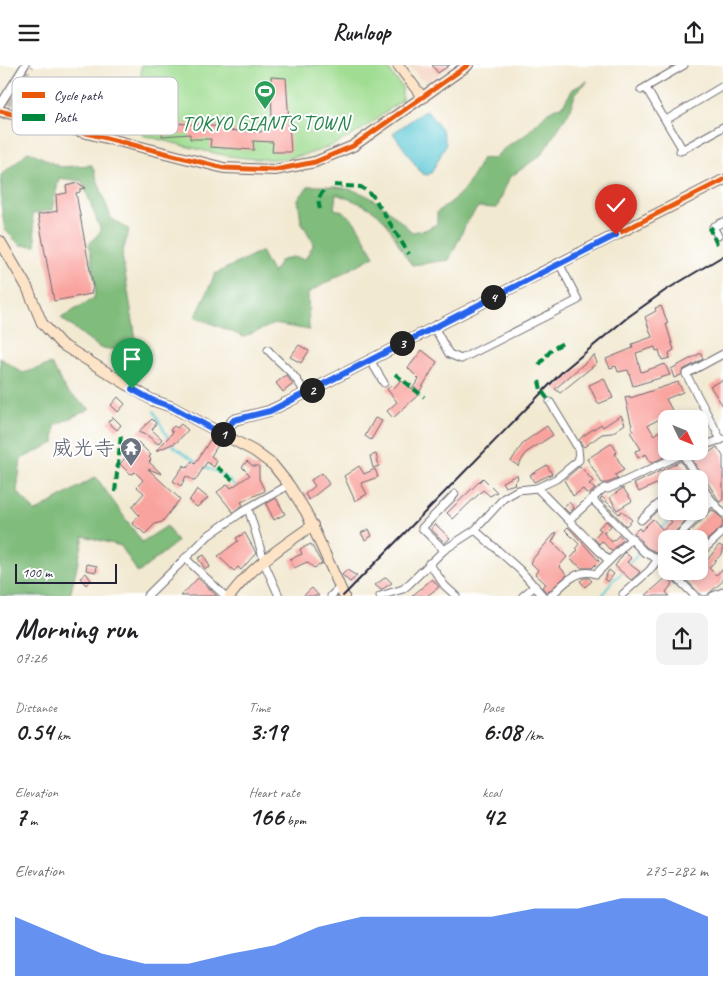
<!DOCTYPE html>
<meta charset="utf-8">
<style>
:root{--surface:#fff;--page:#f2f2f2;--text:#202124;--muted:#757577;--accent:#2563eb}
body{margin:0;font-family:Caveat,"Klee One",sans-serif;background:var(--page);color:var(--text);height:100vh;display:flex;flex-direction:column;font-size:19px;white-space:nowrap}
*{box-sizing:border-box;margin:0}
p{font-size:16px;color:var(--muted)}
.icon{flex:none;width:28px;height:28px;fill:none;stroke:currentColor;stroke-width:2;stroke-linecap:round;stroke-linejoin:round}
.map{position:relative;height:531px;overflow:hidden}
.side{display:flex;flex-direction:column;background:var(--surface);flex:1}
.side>*{flex:none}
.needle{width:32px;rotate:133deg}
.tools{position:absolute;left:658px;top:345px;display:grid;gap:10px}
.tools a{display:grid;place-items:center;width:50px;height:50px;border-radius:10px;background:var(--surface);box-shadow:0 2px 8px #0003;font-size:25px}
.scale{position:absolute;left:15px;bottom:12px;width:102px;box-sizing:border-box;padding-left:5px;border:2px solid #22223b;border-top:0;font-size:14px;line-height:18px;white-space:nowrap;color:#22223b;-webkit-text-stroke:4px #fff;paint-order:stroke}
.pin{position:absolute;display:grid;place-items:center;width:42px;height:42px;color:#fff;margin:-51px -21px;border-radius:50% 50% 50% 0;rotate:-45deg;box-shadow:0 0 5px #0007}
.pin .icon{rotate:45deg}
.km{position:absolute;width:25px;height:25px;margin:-12px;border-radius:50%;background:#222;color:#fff;font-size:14px;line-height:25px;text-align:center}
.round{display:grid;place-items:center;flex:none;width:52px;height:52px;border-radius:10px;background:var(--page)}
.head{display:flex;align-items:center;justify-content:space-between;height:85px;padding:0 15px}
h1{font-size:28px;font-weight:700;line-height:38px}
.metrics{display:grid;grid-template-columns:repeat(3,1fr);gap:8px;height:85px;padding:5px 15px}
.metrics div{display:grid;align-content:center}
.metrics b{font-size:25px;font-weight:700}
.metrics small{font-size:14px;font-weight:400}
.metrics p{font-size:14px}
.chart{height:140px;padding:10px 15px}
.chart p{display:flex;justify-content:space-between}
.chart svg{width:100%;height:90px;margin-top:5px;fill:var(--accent);opacity:.7}
header{display:flex;justify-content:space-between;align-items:center;height:65px;padding:0 15px;background:var(--surface);font-size:22px;font-weight:700}
.map>svg:first-child{display:block}
.built{fill:#f4d3c0}
.green{fill:#a0dd92;stroke:#618066}
.forest{fill:#80bc7c;stroke:#516f5c}
.water{fill:#5dc9d6;stroke:#407688}
.lines{fill:none;stroke-linecap:round;stroke-linejoin:round}
.stream{stroke:#5dc9d6;stroke-width:2}
.building{fill:#f9a39e}
.secondary-tunnel{stroke:#c8c1b3;stroke-width:10;stroke-dasharray:10 5;stroke-linecap:butt}
.street-casing{stroke:#6b6870;stroke-width:9}
.secondary-casing{stroke:#6b6870;stroke-width:12}
.street{stroke:#fff;stroke-width:7}
.secondary{stroke:#fee4c6;stroke-width:10}
.rail{stroke:#22223b;stroke-width:2}
.quiet{stroke:#00873e;stroke-width:4;stroke-dasharray:8 4;stroke-linecap:butt}
.cycleway-casing{stroke:#fff;stroke-width:8}
.cycleway{stroke:#e8590c;stroke-width:5}
.route-casing{stroke:#fff;stroke-width:10}
.route{stroke:#2563eb;stroke-width:6}
.labels{text-anchor:middle;stroke-width:4;stroke-linejoin:round;paint-order:stroke}
.leisure-label{font-size:21px;fill:#27864d;stroke:#fff}
.worship-label{font-size:21px;fill:#5b616d;stroke:#fff;text-anchor:end}
.key{fill:#fff;stroke:#bdbdc4;stroke-width:1}
.key-label{font-size:14px;fill:#22223b}
</style>
<header><svg class="icon" aria-label="menu" viewBox="0 0 24 24"><path d="M4 6h16M4 12h16M4 18h16"/></svg>Runloop<svg class="icon" aria-label="share" viewBox="0 0 24 24"><path d="M12 15V3M7 8l5-5 5 5M5 13v7h14v-7"/></svg></header>
<div class="map">
<svg width="723" height="531" viewBox="0 0 723 531">
<rect width="100%" height="100%" fill="#fff"/>
<filter id="ink" filterUnits="userSpaceOnUse"><feTurbulence type="fractalNoise" baseFrequency=".02" numOctaves="2"/><feDisplacementMap in="SourceGraphic" scale="10" xChannelSelector="R" yChannelSelector="G"/><feConvolveMatrix kernelMatrix="1 2 1 2 8 2 1 2 1" color-interpolation-filters="sRGB"/></filter>
<filter id="wash" filterUnits="userSpaceOnUse"><feTurbulence type="fractalNoise" baseFrequency=".0096" numOctaves="4" result="noise"/><feDisplacementMap in="SourceGraphic" scale="20" xChannelSelector="R" yChannelSelector="G"/><feGaussianBlur stdDeviation="1.12" result="paint"/><feColorMatrix in="noise" values="0 0 0 0 0 0 0 0 0 0 0 0 0 0 0 0 0 1.4 0 .05"/><feComposite in="paint" operator="in"/></filter>
<g filter="url(#wash)">
<rect width="100%" height="100%" fill="#f2e9d1"/>
<!-- built -->
<path class="built" d="M410 0H452L429 16 420 14Z"/>
<!-- green -->
<path class="green" d="M141 0H385L402 22V35C385 47 368 62 349 72 275 113 217 88 142 70Z"/>
<!-- forest -->
<g class="forest">
<path d="M588 16 576 28 568 49 541 90 509 113 497 143 478 142 466 159 449 195 412 200C398 184 391 155 371 144 361 138 347 133 336 129L334 144C355 146 364 175 374 191L308 228 309 265 274 259 244 272 196 252 215 209 261 186 273 209 280 196 292 192 305 194 314 179 301 156 298 134 309 121C362 120 375 132 412 167L425 165 437 159V147C461 132 470 118 482 93L493 94 507 81 524 71 548 47 563 40 573 24Z"/>
<path d="M29 86 60 102 92 100 111 153 129 165 122 190 138 287 100 283 61 253 94 233 96 223 89 179 101 166 82 116 59 113 52 145 32 149 36 181 20 180 5 165 1 138V110Z"/>
<path d="M0 293 23 308 51 299 67 327 90 344 55 360 54 378 21 394 17 426 35 447 96 412 142 477 167 461 177 477 138 508 121 481 84 471 70 531H0Z"/>
</g>
<!-- water -->
<path class="water" d="M426 45 442 65 446 79 432 107 428 110 422 109 393 68Z"/>
<g class="lines">
<!-- stream -->
<g class="stream">
<path d="M154 346 168 373"/>
<path d="M171 377 174 382 198 398"/>
<path d="M202 400C216 409 224 406 235 422"/>
<path d="M661 464 672 453"/>
<path d="M629 499 641 486"/>
<path d="M602 531 611 517 623 507"/>
</g>
</g>
<g id="blocks">
<!-- building -->
<g class="building">
<path d="M432 0H450L438 8Z"/>
<path d="M271 12 286 13 291 87H272L273 77 253 76 254 85 210 82 211 74H190V69L162 71V57L223 62 224 65 261 67 272 56Z"/>
<path d="M78 118 86 123 80 124V127L76 128 93 222 91 229 54 236 38 150 57 146 56 130 67 128 66 121Z"/>
<path d="M661 241 668 258 666 259 674 285 669 288 670 293 662 295 659 285 656 286 655 282 636 288 641 307 665 299 670 310 633 321 628 305 618 307 616 301 610 303 606 294 633 283 632 279 652 272 645 252 656 246 655 243Z"/>
<path d="M299 280 309 286 301 298 290 292Z"/>
<path d="M422 285 437 297 417 331 393 353 387 346 397 337 387 324 391 320 394 323 401 315 412 324 419 314 408 303Z"/>
<path d="M701 288 703 294 683 305 681 310 674 313 671 304Z"/>
<path d="M594 290 597 298 560 328 555 324Z"/>
<path d="M286 310 293 319 283 327 276 318Z"/>
<path d="M604 313 613 333 598 339 589 320Z"/>
<path d="M723 315V341L710 321Z"/>
<path d="M678 317 683 327 666 334 673 347 648 360 654 370 662 364 666 369V386L675 387 651 398 646 389 638 393 635 386 641 384 630 367 633 366 625 332 630 331V333Z"/>
<path d="M118 332 125 339 118 347 111 340Z"/>
<path d="M621 350 625 359 612 368 602 369 584 382 583 381 579 375 583 371 601 359 603 362Z"/>
<path d="M113 352 121 360 117 365 108 357Z"/>
<path d="M375 353 382 356 371 375 365 371Z"/>
<path d="M152 354 156 358 152 365 162 374 158 379 148 371 138 367Z"/>
<path d="M181 359 188 365 177 377 156 386 173 367 170 365 174 361 177 363Z"/>
<path d="M547 361 553 370 527 387 518 401 511 396 524 377Z"/>
<path d="M210 375 218 380 211 391 217 396 214 402 207 397 195 416 186 411 181 421 173 416 184 400 187 403 192 396 195 399Z"/>
<path d="M138 377 151 390 149 392 151 395 149 397 162 409 148 404 180 434 162 457 155 459 145 469 132 458 139 450 132 442 144 428 137 422 143 415 135 407 133 409 129 408 120 399Z"/>
<path d="M612 378 617 387 615 389 624 405 615 410 618 414 607 418H602L587 394Z"/>
<path d="M717 382 723 391V434L720 437 690 391 696 386 701 393Z"/>
<path d="M376 389 379 401 373 403 370 391Z"/>
<path d="M247 396 253 401H259V414L265 426 241 437 243 440 233 447 217 427 228 419 231 423 250 410 242 402Z"/>
<path d="M681 396 686 405 639 427 634 419Z"/>
<path d="M547 400 552 409 534 417 530 410Z"/>
<path d="M359 401 364 409 375 404 378 412 361 418 367 429 355 436 344 411Z"/>
<path d="M580 401 593 416 589 419 595 424 588 430 583 424 573 431 564 415Z"/>
<path d="M322 408 329 419 309 435 305 429 315 421 311 415Z"/>
<path d="M517 410 518 413 514 418 515 419 505 422 502 417Z"/>
<path d="M483 413 497 427 490 431 483 425 453 454 447 448Z"/>
<path d="M623 423 632 436 617 445 610 432Z"/>
<path d="M197 424 208 433 197 442 189 436Z"/>
<path d="M699 427 705 435 699 443Z"/>
<path d="M602 432 619 449 622 446 632 455 626 461 600 434Z"/>
<path d="M276 433 285 449 274 455 266 439Z"/>
<path d="M569 437 574 443 569 448 563 442Z"/>
<path d="M712 445 723 454 722 462 699 482V474H683Z"/>
<path d="M662 446H677L685 456 670 473 668 471 656 487 647 483 634 468 639 463 641 466 653 454 663 465 672 457Z"/>
<path d="M606 456 611 461 604 468 602 466 612 477 619 470 623 475 611 486 602 476 599 479 594 473 601 465 598 463Z"/>
<path d="M435 459 450 473 445 478 431 464Z"/>
<path d="M568 462 599 496 592 503H582L570 494 578 485 576 483 579 479 565 465Z"/>
<path d="M369 464 372 471 365 475 361 468Z"/>
<path d="M556 467 557 468 552 477 567 492 559 501 567 510 547 528 542 522 546 519 535 509 538 505 530 497Z"/>
<path d="M245 468 256 488 241 505 238 502 234 506 218 491 238 476 236 473Z"/>
<path d="M311 479 322 499 314 503 307 497 294 503 290 494 302 489 300 484Z"/>
<path d="M719 480 723 482V487L709 503 716 510 723 504V516L706 531H702L678 506H699Z"/>
<path d="M625 487 631 493 627 497 640 507 631 515 615 501Z"/>
<path d="M204 490 210 502 205 504 198 493Z"/>
<path d="M87 499 97 501 96 507 86 505Z"/>
<path d="M347 505 357 511 350 517 342 510Z"/>
<path d="M609 505 614 509 608 517 604 514Z"/>
<path d="M86 508 91 515 86 520 80 513Z"/>
<path d="M386 512 392 518 381 525 375 520Z"/>
<path d="M667 512 673 518 666 527 669 531H645Z"/>
<path d="M198 513 217 531H181Z"/>
<path d="M584 513H589L592 516 585 522 580 516Z"/>
<path d="M432 514 439 522 427 531H412Z"/>
<path d="M312 523 319 531H303Z"/>
</g>
</g>
</g>
<g filter="url(#ink)">
<use href="#blocks" fill-opacity="0" stroke="#6b6870" stroke-width="1"/>
<g class="lines">
<!-- secondary-tunnel -->
<path class="secondary-tunnel" d="M0 53 9 31 30 0"/>
<!-- street casing -->
<g class="street-casing">
<g id="street">
<path d="M646 23 683 85"/>
<path d="M641 25 684 0"/>
<path d="M0 40 25 0"/>
<path d="M666 55 723 21"/>
<path d="M680 86 723 62"/>
<path d="M718 171 713 162 723 157"/>
<path d="M434 262 449 289 461 294 578 235 559 198"/>
<path d="M268 285C282 301 296 308 305 329"/>
<path d="M370 295 384 318"/>
<path d="M721 375 686 309 723 289"/>
<path d="M699 382 723 374"/>
<path d="M682 388C696 409 705 431 723 448"/>
<path d="M537 423 609 496"/>
<path d="M592 434 644 487 658 494 666 502"/>
<path d="M248 443 266 502 279 531"/>
<path d="M682 446 692 456"/>
<path d="M569 455 604 423 608 424 689 386"/>
<path d="M641 455 666 432"/>
<path d="M475 465 520 505 543 531"/>
<path d="M675 474 712 437"/>
<path d="M444 485 422 463 455 429"/>
<path d="M699 489 723 467"/>
<path d="M185 493 225 531"/>
<path d="M429 498 445 521 456 531"/>
<path d="M670 506 695 531"/>
<path d="M623 529 650 505 666 483"/>
<path d="M147 531 209 470 248 443 289 420"/>
<path d="M331 531 340 522"/>
<path d="M380 531 403 524 409 519 444 485 475 465 504 433 518 425 537 423 556 414 579 395 578 383 550 337"/>
<path d="M523 531 535 521"/>
<path d="M551 531C562 520 578 502 596 509L632 473"/>
<path d="M713 531 723 527"/>
</g>
</g>
<!-- secondary casing -->
<g class="secondary-casing">
<g id="secondary">
<path d="M398 0 423 33"/>
<path d="M0 46 224 103 275 105 315 97 353 81 468 0"/>
<path d="M0 176 27 222 42 258 61 279 152 335 172 342 254 386 273 400 289 420 306 447 344 531"/>
<path d="M222 369 234 355 269 346 288 337 723 115"/>
<path d="M230 531C252 501 283 481 313 460"/>
</g>
</g>
<!-- street -->
<use href="#street" class="street"/>
<!-- secondary -->
<use href="#secondary" class="secondary"/>
<!-- rail -->
<path class="rail" d="M343 531 563 306 628 252 666 225 723 191"/>
<!-- quiet -->
<g class="quiet">
<path d="M334 120 361 122 373 131 409 189"/>
<path d="M320 144 318 135 323 126"/>
<path d="M713 162 710 165 717 179"/>
<path d="M539 300 552 284 565 277"/>
<path d="M395 309 424 332"/>
<path d="M539 316 541 325 550 337"/>
<path d="M217 402 233 415"/>
<path d="M115 427 121 370"/>
</g>
<!-- cycleway casing -->
<g class="cycleway-casing">
<g id="cycleway">
<path d="M0 46 224 103 275 105 315 97 353 81 468 0"/>
<path d="M222 369 234 355 269 346 288 337 723 115"/>
</g>
</g>
<!-- cycleway -->
<use href="#cycleway" class="cycleway"/>
</g>
</g>
<g class="lines" filter="url(#ink)">
<!-- route casing -->
<g class="route-casing">
<path id="route" d="M132 324 152 335 172 342 222 369 234 355 270 346 288 337 616 170"/>
</g>
<!-- route -->
<use href="#route" class="route"/>
</g>
<!-- icons -->
<defs>
<g id="stadium-pin" transform="scale(1.125)"><path d="M0 17L-7.5 6A9.5 9.5 0 1 1 7.5 6Z" fill="#2e9e5b" stroke="#fff"/><path d="M0-5a6.5 5 0 1 0 0 10a6.5 5 0 1 0 0-10ZM-3.5-1.8h7v3.6h-7Z" fill="#fff"/></g>
<g id="temple-pin" transform="scale(1.125)"><path d="M0 17L-7.5 6A9.5 9.5 0 1 1 7.5 6Z" fill="#6b7280" stroke="#fff"/><path d="M0-6L5-2H3V0L6.5 2.5H4V6H1.5V3h-3V6H-4V2.5H-6.5L-3 0V-2H-5Z" fill="#fff"/></g>
</defs>
<g fill-rule="evenodd">
<use href="#stadium-pin" x="265" y="26"/>
<use href="#temple-pin" x="131" y="383"/>
</g>
<g class="labels">
<!-- leisure labels -->
<g class="leisure-label">
<text x="265" y="65">TOKYO GIANTS TOWN</text>
</g>
<!-- worship labels -->
<g class="worship-label">
<text x="115" y="390">威光寺</text>
</g>
</g>
<!-- legend -->
<rect x="12" y="12" width="166" height="58" rx="8" class="key"/>
<rect x="22" y="27" width="23" height="6" fill="#e8590c"/>
<rect x="22" y="49" width="23" height="7" fill="#00873e"/>
<g class="key-label">
<text x="54" y="35">Cycle path</text>
<text x="54" y="57">Path</text>
</g>
</svg>
<div class="tools">
<a><svg class="needle" viewBox="-14 -14 28 28"><path d="M0-13l5 13h-10z" fill="#e53935"/><path d="M0 13l5-13h-10z" fill="#757577"/></svg></a>
<a><svg class="icon" aria-label="locate" viewBox="0 0 24 24"><circle cx="12" cy="12" r="6"/><path d="M12 2v4M12 18v4M2 12h4M18 12h4"/></svg></a>
<a><svg class="icon" aria-label="layers" viewBox="0 0 24 24"><path d="M12 4l9 5-9 5-9-5zM3 14l9 5 9-5"/></svg></a>
</div>
<div class="scale">100 m</div>
<div class="pin" style="left:132px;top:324px;background:#1e9e55"><svg class="icon" aria-label="arrive" viewBox="0 0 24 24"><path d="M6 21V4h12l-3 4 3 4H6"/></svg></div>
<div class="pin" style="left:616px;top:170px;background:#d93025"><svg class="icon" aria-label="check" viewBox="0 0 24 24"><path d="M5 12l5 5 9-10"/></svg></div>
<b class="km" style="left:223px;top:369px">1</b>
<b class="km" style="left:312px;top:325px">2</b>
<b class="km" style="left:402px;top:278px">3</b>
<b class="km" style="left:493px;top:232px">4</b>
</div>
<section class="side">
<div class="head"><div><h1>Morning run</h1><p>07:26</p></div><a class="round"><svg class="icon" aria-label="share" viewBox="0 0 24 24"><path d="M12 15V3M7 8l5-5 5 5M5 13v7h14v-7"/></svg></a></div>
<div class="metrics">
<div><p>Distance</p><b>0.54<small> km</small></b></div>
<div><p>Time</p><b>3:19</b></div>
<div><p>Pace</p><b>6:08<small> /km</small></b></div>
</div>
<div class="metrics">
<div><p>Elevation</p><b>7<small> m</small></b></div>
<div><p>Heart rate</p><b>166<small> bpm</small></b></div>
<div><p>kcal</p><b>42</b></div>
</div>
<div class="chart"><p><span>Elevation</span>275–282 m</p>
<svg viewBox="0 0 160 44" preserveAspectRatio="none"><path d="M0 44V15L10 24L20 33L30 38L40 38L50 33L60 29L70 20L80 15L90 15L100 15L110 15L120 11L130 11L140 6L150 6L160 15V44z"/></svg>
</div>
</section>
